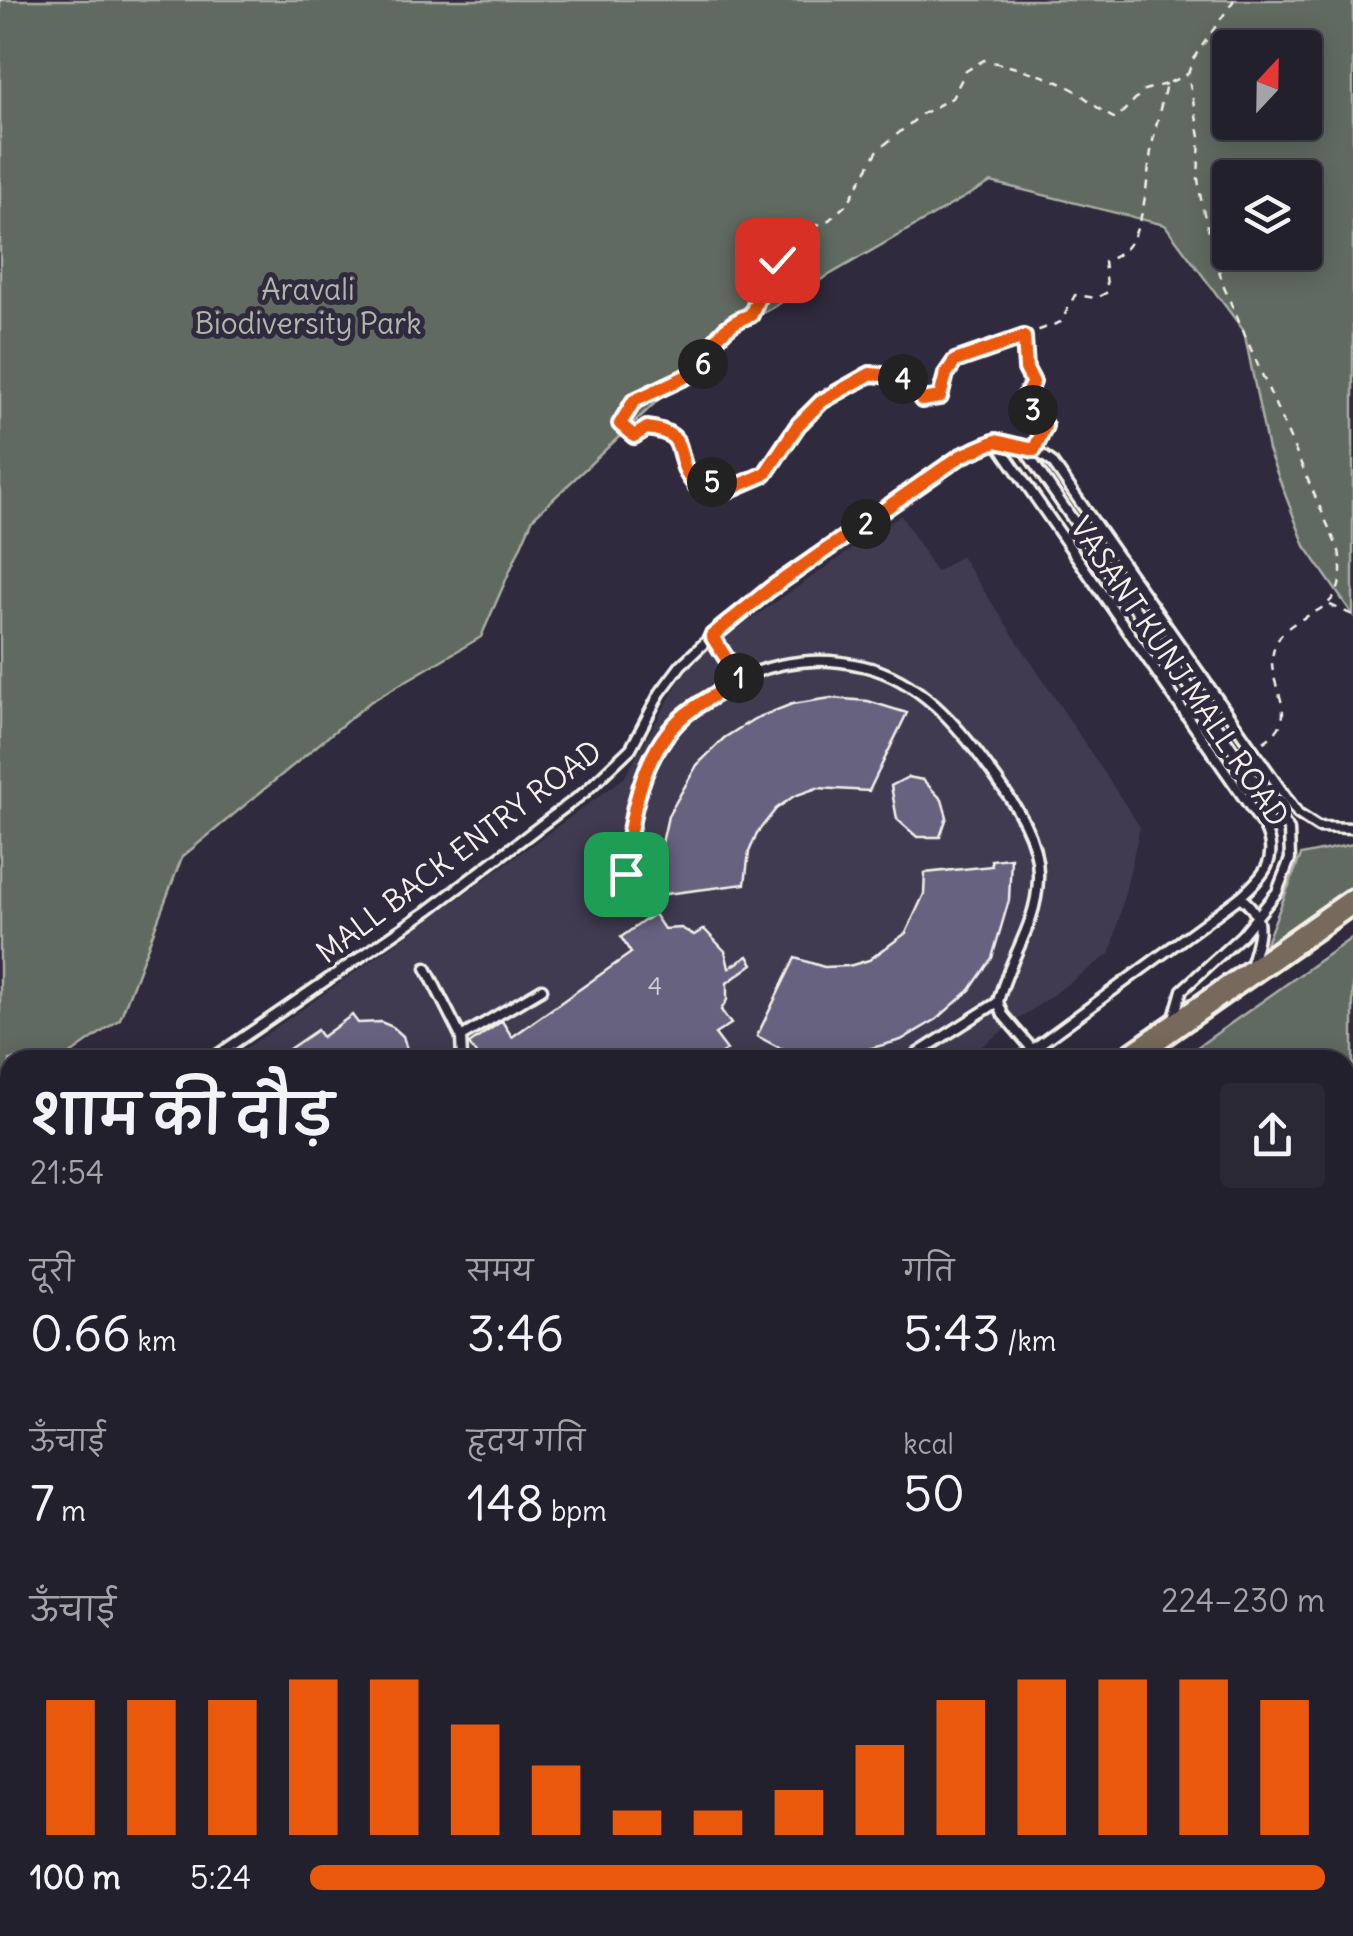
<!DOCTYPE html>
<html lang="hi">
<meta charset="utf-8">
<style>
:root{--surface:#23202e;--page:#2b2836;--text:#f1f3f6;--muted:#a3a3aa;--line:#403e4a;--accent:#ea580c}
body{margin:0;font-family:Delius,"Playpen Sans Deva",sans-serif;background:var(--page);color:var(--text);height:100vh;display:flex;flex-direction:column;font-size:38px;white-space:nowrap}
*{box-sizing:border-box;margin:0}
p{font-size:32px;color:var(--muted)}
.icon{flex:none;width:55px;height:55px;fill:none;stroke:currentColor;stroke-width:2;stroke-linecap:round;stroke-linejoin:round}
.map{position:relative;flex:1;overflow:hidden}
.details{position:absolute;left:0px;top:1050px;width:1355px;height:888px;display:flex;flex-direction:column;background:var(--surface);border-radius:30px 30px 0 0;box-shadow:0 5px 25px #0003,0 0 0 2px var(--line)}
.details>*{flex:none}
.needle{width:65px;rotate:22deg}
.controls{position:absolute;left:1212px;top:30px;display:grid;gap:20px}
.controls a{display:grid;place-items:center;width:110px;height:110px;border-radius:10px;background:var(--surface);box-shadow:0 5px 25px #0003,0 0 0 2px var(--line);font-size:50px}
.pin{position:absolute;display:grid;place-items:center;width:85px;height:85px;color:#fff;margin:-42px;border-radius:20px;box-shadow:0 5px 15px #0006}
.km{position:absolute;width:50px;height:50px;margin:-25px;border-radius:50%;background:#222;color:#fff;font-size:28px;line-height:50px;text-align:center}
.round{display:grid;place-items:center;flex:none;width:105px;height:105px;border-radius:10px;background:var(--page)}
.headline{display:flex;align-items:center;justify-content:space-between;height:170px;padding:0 30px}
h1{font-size:55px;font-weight:600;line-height:75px}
.stats{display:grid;grid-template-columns:repeat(3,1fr);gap:15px;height:170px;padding:10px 30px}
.stats div{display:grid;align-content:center}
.stats b{font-size:50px;font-weight:600}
.stats small{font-size:28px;font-weight:400}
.stats p{font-size:28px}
.chart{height:280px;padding:20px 30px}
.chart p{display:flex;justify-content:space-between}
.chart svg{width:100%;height:180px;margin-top:10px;stroke:var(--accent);stroke-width:6}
ul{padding:0 30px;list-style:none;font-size:32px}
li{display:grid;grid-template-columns:160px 120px 1fr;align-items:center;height:75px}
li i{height:25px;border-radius:12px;background:var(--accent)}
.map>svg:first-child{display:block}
.built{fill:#403b51}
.green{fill:#606b60;stroke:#aaaea4;stroke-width:2.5;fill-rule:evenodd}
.building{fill:#676281;stroke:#f4f1e8;stroke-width:2.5}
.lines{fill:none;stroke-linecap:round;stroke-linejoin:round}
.service-casing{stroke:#f4f1e8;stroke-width:15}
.primary-casing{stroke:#f4f1e8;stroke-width:30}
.path{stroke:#f4f1e8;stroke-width:2.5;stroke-dasharray:8 8;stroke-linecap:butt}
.service{stroke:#2f2a3d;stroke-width:8}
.primary{stroke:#77695c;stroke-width:22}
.route-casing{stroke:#fff;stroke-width:20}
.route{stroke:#ea580c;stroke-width:12}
.labels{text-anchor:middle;stroke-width:10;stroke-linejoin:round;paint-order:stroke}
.number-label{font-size:25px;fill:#d1cdce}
.park-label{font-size:30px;fill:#b1b5ab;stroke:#2f2a3d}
.street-label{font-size:30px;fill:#f4f1e8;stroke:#2f2a3d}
</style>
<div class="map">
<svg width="1353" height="1936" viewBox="0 0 1353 1936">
<rect width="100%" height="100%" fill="#2f2a3d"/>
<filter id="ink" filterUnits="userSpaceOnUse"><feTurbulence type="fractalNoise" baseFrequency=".01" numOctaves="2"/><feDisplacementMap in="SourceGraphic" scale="20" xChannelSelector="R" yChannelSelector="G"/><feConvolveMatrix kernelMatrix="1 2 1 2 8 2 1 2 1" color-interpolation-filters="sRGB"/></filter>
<g filter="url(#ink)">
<!-- built -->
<g class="built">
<path d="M901 515 936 572 961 556 1140 827 1111 953 962 1060H229L387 950 624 778 681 678 704 652Z"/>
<path d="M1353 1153V1936H214L226 1928H1345V1158Z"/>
<path d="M10 1214V1733L0 1740V1221Z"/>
</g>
<!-- green -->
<g class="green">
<path d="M0 0H1353V615L1305 546 1268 450 1244 331 1165 225 991 182 730 332 533 518 481 637 370 702 182 857 120 1019 62 1060H10V1097L0 1104ZM1230 48H1305V122H1230ZM1230 178H1305V252H1230Z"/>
<path d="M1353 844V889L1262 953 1301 855Z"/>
<path d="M1353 937V1065L1345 1070V1060H1179Z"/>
<path d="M1345 1908 1353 1911V1936H1058L1068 1928H1345Z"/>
<path d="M446 1928H753L760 1936H435Z"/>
</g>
<!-- building -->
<g class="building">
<path d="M831 698 868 701 907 713 869 791 817 788 794 796 776 809 757 833 749 852 745 884 658 895 657 866 668 816 697 765 724 738 754 719 792 704Z"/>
<path d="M908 777 923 780 942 800 947 817 940 837H917L897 819 891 786Z"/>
<path d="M1011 858 1009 900 992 958 970 990 937 1019 901 1040 854 1053 807 1054 780 1048 757 1036 795 958 824 967 849 966 869 960 906 933 924 894 925 873 992 866 991 860Z"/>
<path d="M654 914 664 929 681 928 694 935 704 929 725 951 729 968 748 956 753 964 727 983V1000L721 1010 731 1024 715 1034 727 1050 713 1060H480L469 1044 502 1021 512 1037 631 953 621 937Z"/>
<path d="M352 1015 358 1023 381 1022 393 1027 403 1036 410 1060H273L317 1030 322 1037Z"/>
</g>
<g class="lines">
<!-- service casing -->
<g class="service-casing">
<g id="service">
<path d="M996 441 1264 827C1280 859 1264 876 1240 897L1018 1060"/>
<path d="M996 441 1035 450 1052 462 1298 814 1318 827 1353 828"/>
<path d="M1021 445 1289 830 1290 859 1277 892 1242 935 1182 990 1174 1018"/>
<path d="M712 636 740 680"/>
<path d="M628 881C624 864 629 846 631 828 644 718 754 639 863 666 919 679 958 725 990 770 1013 802 1040 837 1038 879 1037 925 1008 960 998 1002L1003 1015 1033 1050"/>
<path d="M1240 897C1267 917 1259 935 1251 963"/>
<path d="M426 968 461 1037 462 1060"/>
<path d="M461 1037 542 989"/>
<path d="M210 1060 429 910 585 792 631 748 660 693 681 665 712 636 771 589 961 457 996 441"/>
<path d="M907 1060 998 1002"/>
<path d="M0 1210 10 1203"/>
<path d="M1345 1459 1353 1453"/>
<path d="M1345 1534 1353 1546"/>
<path d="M1345 1628 1353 1622"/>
<path d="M0 1630 10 1622"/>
<path d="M1345 1754 1353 1749"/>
<path d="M0 1762 10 1755"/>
<path d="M190 1928 206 1936"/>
<path d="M778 1928 785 1936"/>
<path d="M336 1936 366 1928"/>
<path d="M828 1936 831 1928"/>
<path d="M844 1936 846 1928"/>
<path d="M942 1936 944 1928"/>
<path d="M1025 1936 1033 1928"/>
</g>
</g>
<!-- primary casing -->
<g class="primary-casing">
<g id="primary">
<path d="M1126 1060 1353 901"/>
<path d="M1345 1087 1353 1082"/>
<path d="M0 1862 10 1856"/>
<path d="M118 1936 130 1928"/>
</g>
</g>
<!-- path -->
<g class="path">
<path d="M1234 0 1193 59 1188 74 1200 137 1198 179 1202 206 1223 285 1339 551C1353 624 1291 604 1275 646 1260 685 1309 714 1262 743"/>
<path d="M0 1V0"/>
<path d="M1166 84 1144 90 1116 119C1100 112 1090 100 1076 91 1046 74 1017 68 984 60L966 71 952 98 922 114 878 150 848 203 829 220 806 230 793 249 757 280 758 298 751 315C723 324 711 343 700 369L634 401 620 424 634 436 647 428C694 434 670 456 695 484L714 482 728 490 765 474 798 425 822 401 870 374 894 376 911 382 921 400 940 397 946 373 955 361 1061 322 1075 295 1096 298 1108 292 1104 262C1110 259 1119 255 1124 250 1147 227 1146 176 1152 146 1156 125 1161 105 1166 84L1188 74"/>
<path d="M1023 338 1025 369 1033 382 1025 399 1045 426 1040 438"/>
<path d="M1330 605 1353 615"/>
<path d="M155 1936 168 1928"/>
</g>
<!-- service -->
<use href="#service" class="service"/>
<!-- primary -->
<use href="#primary" class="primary"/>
</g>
</g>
<g class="lines" filter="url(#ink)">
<!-- route casing -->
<g class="route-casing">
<path id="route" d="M626 874C628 821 642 749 686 714 702 701 722 691 740 680L712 636 770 589 961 456 996 441 1034 450 1045 426 1024 399 1033 382 1026 369 1024 337 955 361 946 374 940 397 922 400 911 382 894 376 870 374 822 401 798 425 765 474 728 490 714 482 695 484C670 456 694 434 647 428L634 436 620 424 634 401 700 370C711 343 723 324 751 315L758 298 757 280 777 260"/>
</g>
<!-- route -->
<use href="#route" class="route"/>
</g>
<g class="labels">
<!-- number labels -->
<g class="number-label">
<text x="655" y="995">4</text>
</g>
<!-- park labels -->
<g class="park-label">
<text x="308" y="300">Aravali<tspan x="308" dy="34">Biodiversity Park</tspan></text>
</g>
<!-- street labels -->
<g class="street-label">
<text transform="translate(1179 672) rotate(56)" y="10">VASANT KUNJ MALL ROAD</text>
<text transform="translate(459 852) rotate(-37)" y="10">MALL BACK ENTRY ROAD</text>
</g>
</g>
</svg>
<div class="controls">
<a><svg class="needle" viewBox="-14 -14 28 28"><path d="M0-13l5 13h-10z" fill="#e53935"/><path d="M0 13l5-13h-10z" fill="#a3a3aa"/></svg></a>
<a><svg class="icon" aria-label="layers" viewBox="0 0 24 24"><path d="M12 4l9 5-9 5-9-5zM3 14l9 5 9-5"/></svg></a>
</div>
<div class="pin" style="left:626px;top:874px;background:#1e9e55"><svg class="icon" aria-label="arrive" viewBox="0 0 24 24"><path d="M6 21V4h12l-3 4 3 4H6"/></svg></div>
<div class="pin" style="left:777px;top:260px;background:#d93025"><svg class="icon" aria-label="check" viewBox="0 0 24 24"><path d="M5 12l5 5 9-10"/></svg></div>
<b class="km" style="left:739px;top:678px">1</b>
<b class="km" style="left:866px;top:524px">2</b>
<b class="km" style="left:1033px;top:410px">3</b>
<b class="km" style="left:903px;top:379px">4</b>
<b class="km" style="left:712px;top:482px">5</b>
<b class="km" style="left:703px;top:364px">6</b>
<section class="details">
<div class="headline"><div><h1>शाम की दौड़</h1><p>21:54</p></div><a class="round"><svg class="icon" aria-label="share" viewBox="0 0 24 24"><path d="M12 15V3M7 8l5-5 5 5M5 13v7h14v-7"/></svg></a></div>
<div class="stats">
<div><p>दूरी</p><b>0.66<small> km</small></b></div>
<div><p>समय</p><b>3:46</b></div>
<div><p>गति</p><b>5:43<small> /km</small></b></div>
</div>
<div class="stats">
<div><p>ऊँचाई</p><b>7<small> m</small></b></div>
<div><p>हृदय गति</p><b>148<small> bpm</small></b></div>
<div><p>kcal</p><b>50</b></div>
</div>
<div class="chart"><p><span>ऊँचाई</span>224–230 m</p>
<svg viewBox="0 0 160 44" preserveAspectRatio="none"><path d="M5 44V11M15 44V11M25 44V11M35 44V6M45 44V6M55 44V17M65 44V27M75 44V38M85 44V38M95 44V33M105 44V22M115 44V11M125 44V6M135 44V6M145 44V6M155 44V11"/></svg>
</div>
<ul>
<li><b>100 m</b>5:24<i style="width:100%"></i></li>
</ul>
</section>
</div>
